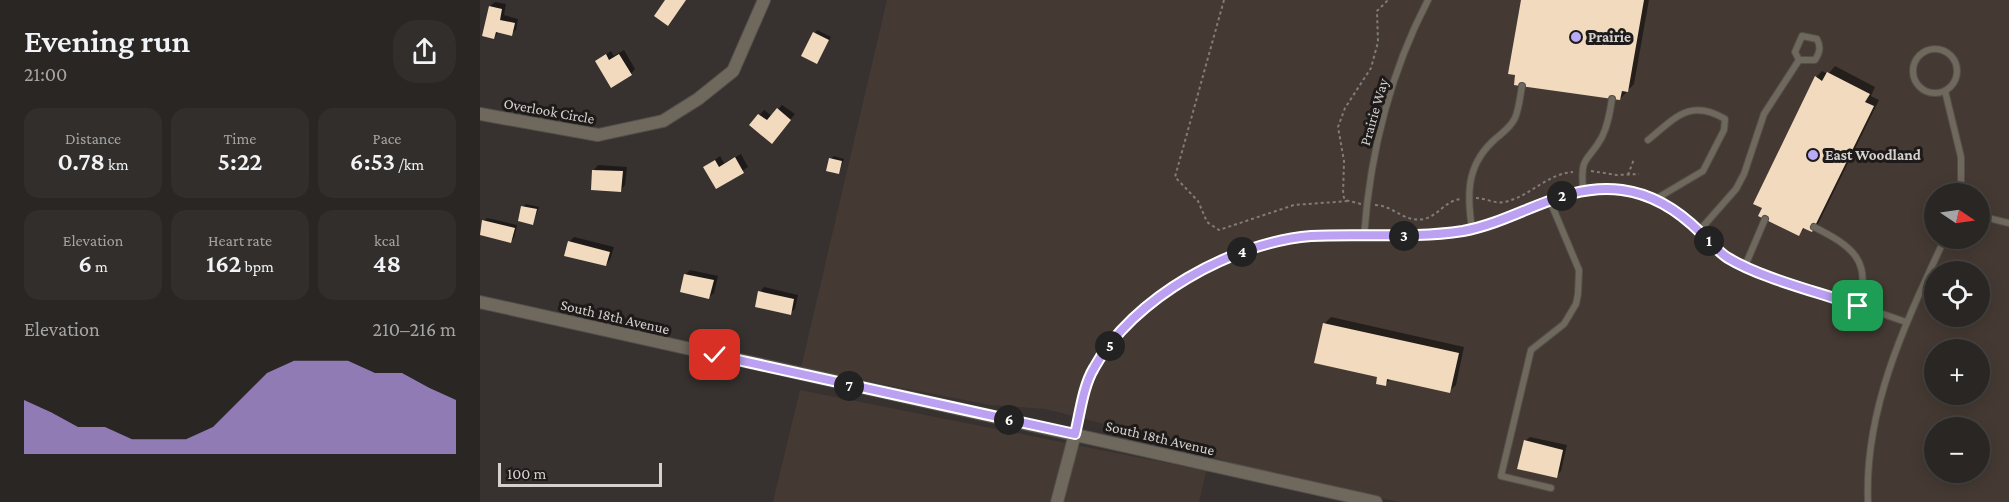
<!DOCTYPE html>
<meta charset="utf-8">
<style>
:root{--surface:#292623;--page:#312e2b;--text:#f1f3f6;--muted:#a5a5a6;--line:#454341;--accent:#bca0f2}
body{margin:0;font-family:"Crimson Pro",serif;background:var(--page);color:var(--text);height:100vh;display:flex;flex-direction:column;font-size:22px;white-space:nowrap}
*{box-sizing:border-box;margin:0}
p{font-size:20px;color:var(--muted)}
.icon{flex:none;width:33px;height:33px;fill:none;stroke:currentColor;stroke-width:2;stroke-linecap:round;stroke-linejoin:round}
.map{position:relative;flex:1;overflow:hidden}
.sheet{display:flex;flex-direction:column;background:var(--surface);width:480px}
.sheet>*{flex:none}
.needle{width:39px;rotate:103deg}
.controls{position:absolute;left:1444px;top:183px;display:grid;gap:12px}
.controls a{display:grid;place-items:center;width:66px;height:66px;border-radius:50%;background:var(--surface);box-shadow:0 3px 15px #0003,0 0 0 2px var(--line);font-size:30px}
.scale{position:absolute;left:18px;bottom:15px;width:164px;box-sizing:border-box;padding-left:6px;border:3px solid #d5d1cf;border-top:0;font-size:16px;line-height:21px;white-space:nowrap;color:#d5d1cf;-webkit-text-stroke:4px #1d1a19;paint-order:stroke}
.pin{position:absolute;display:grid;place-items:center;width:51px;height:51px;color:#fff;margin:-26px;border-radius:12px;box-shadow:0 3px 9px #0006}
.km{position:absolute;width:30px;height:30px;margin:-15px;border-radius:50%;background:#222;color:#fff;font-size:16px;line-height:30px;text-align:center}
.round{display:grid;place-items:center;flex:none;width:63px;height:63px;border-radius:24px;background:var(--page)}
.head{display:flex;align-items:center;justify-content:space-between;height:102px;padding:0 24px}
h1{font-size:33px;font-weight:600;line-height:45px}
.metrics{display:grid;grid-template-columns:repeat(3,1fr);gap:9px;height:102px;padding:6px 24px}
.metrics div{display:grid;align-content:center;border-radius:15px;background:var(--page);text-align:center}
.metrics b{font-size:26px;font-weight:600}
.metrics small{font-size:16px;font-weight:400}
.metrics p{font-size:16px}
.chart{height:168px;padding:12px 24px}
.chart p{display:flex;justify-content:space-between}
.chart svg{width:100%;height:108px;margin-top:6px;fill:var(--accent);opacity:.7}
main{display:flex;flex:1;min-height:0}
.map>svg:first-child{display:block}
.built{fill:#453a33;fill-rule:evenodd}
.shadow{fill:#0007}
.building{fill:#f2dabf}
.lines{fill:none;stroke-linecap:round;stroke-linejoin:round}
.lane-casing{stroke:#534f4c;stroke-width:8}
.street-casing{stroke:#534f4c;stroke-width:14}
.path{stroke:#817c7a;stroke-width:2;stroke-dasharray:3 3;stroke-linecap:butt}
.lane{stroke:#6f685c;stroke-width:6}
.street{stroke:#6f685c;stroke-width:12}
.route-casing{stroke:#fff;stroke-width:12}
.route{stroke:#bca0f2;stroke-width:8}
.poi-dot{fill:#b9abf7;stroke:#1d1a19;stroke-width:2}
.labels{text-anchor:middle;stroke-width:6;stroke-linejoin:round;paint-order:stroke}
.poi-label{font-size:15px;font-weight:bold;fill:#d5d1cf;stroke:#1d1a19;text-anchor:start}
.street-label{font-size:15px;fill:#d5d1cf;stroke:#1d1a19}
</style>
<main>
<section class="sheet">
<div class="head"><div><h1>Evening run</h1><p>21:00</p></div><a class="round"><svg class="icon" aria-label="share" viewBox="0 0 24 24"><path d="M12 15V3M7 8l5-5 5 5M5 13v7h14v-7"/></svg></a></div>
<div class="metrics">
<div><p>Distance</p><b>0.78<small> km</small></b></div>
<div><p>Time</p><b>5:22</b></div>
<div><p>Pace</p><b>6:53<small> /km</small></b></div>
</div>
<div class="metrics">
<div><p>Elevation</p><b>6<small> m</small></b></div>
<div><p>Heart rate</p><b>162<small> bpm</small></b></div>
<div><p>kcal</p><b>48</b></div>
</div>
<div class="chart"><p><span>Elevation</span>210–216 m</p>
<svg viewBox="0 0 160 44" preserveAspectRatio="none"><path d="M0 44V22L10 27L20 33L30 33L40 38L50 38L60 38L70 33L80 22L90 11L100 6L110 6L120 6L130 11L140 11L150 17L160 22V44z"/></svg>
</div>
</section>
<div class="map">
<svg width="1529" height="502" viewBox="0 0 1529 502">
<rect width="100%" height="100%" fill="#37322f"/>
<!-- built -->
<g class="built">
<path d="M407 0H1529V502H919L771 469 648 430 566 409 510 405 321 368ZM1455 194H1500V238H1455ZM1455 272H1500V316H1455ZM1455 350H1500V394H1455ZM1455 428H1500V472H1455Z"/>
<path d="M320 390 726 471 719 502H293Z"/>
</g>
<!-- shadow -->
<g class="shadow">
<path d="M1043 0H1169L1154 84 1140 99Z"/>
<path d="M15 2 26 4 24 15 38 19 36 30 31 34 19 31 14 38 10 6Z"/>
<path d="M337 30 351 37 339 59 323 55Z"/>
<path d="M144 50 155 69 151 74 117 61 131 51 134 56Z"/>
<path d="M1355 66 1395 87 1391 96 1399 100 1338 224 1332 230 1326 227 1319 234 1336 77 1342 71 1348 74Z"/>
<path d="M302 105 315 114 296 137 271 125 284 110 292 116Z"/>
<path d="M261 154 268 167 237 187 225 167 240 156 244 163Z"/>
<path d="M354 156 364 159 359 172 351 159Z"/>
<path d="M118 165 147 167 145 185 141 190 114 170Z"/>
<path d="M46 204 59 207 53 223 43 207Z"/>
<path d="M7 218 37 225 34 238 31 241 4 221Z"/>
<path d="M94 237 134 247 130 260 126 265 89 242Z"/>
<path d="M210 270 238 276 234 293 229 297 206 274Z"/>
<path d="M284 287 318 295 315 309 310 313 280 292Z"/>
<path d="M851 317 984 347 976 385 969 391 912 378 905 384 845 323Z"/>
<path d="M1050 437 1087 445 1081 471 1076 476 1045 441Z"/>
</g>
<!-- building -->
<g class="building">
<path d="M185 0H206L188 26 174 16Z"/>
<path d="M1041 0H1164L1148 92 1142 91 1140 100 1034 85 1035 75 1028 74Z"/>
<path d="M9 6 22 9 20 20 35 23 32 36 16 32 14 39 2 36Z"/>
<path d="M333 32 349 40 337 64 321 56Z"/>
<path d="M126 54 129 60 139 54 152 75 131 88 115 61Z"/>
<path d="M1347 72 1390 94 1385 102 1394 106 1332 232 1323 228 1319 236 1278 216 1282 208 1273 204 1335 76 1342 81Z"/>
<path d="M297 108 311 120 292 144 269 125 278 114 287 120Z"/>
<path d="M255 157 264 173 236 189 223 167 235 160 239 167Z"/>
<path d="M349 158 362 161 359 174 346 171Z"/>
<path d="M112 170 143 171 141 192 111 190Z"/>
<path d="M41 206 57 209 53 225 38 221Z"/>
<path d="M2 220 35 228 31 243 0 235Z"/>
<path d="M88 241 130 252 126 266 84 256Z"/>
<path d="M204 274 234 280 229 299 200 292Z"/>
<path d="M278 291 314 299 311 315 275 307Z"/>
<path d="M843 323 979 353 970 393 907 379 906 386 896 384 897 377 834 363Z"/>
<path d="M1044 440 1083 450 1077 478 1037 469Z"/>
</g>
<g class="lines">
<!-- lane casing -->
<g class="lane-casing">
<g id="lane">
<circle cx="1455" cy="71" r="22"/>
<path d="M1465 91 1481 157V194"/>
<path d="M1168 140C1195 118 1210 98 1245 119L1244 130 1223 171 1174 200"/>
<path d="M1103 189C1100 154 1108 163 1122 137 1128 125 1130 112 1132 99"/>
<path d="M1070 201 1099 270 1098 294 1096 304 1084 324 1051 350 1021 476 1071 488"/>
<path d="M1500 216 1529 223"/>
<path d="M1334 227C1372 246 1393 261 1378 306"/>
<path d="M992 229C987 196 986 167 1012 142 1020 134 1030 129 1035 118 1039 109 1040 97 1042 86"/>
<path d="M1219 231 1256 189 1264 174 1284 114 1319 60H1335C1340 52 1341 47 1337 39L1322 36 1315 52 1319 60"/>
<path d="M884 236C890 154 910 73 948 0"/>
<path d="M1265 266 1285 219"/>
<path d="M595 434C601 413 603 387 613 368 649 300 756 242 831 236 882 233 933 240 985 230 1039 221 1088 178 1145 190 1165 195 1187 203 1203 215 1219 227 1230 244 1246 256 1252 261 1262 264 1270 268L1426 322"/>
<path d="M1388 502C1384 408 1426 322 1465 238"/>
</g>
</g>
<!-- street casing -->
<g class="street-casing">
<g id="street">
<path d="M0 114 118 135 183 121 218 99 253 71 284 0"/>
<path d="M0 302 896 502"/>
<path d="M577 502 595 434"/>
</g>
</g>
<!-- path -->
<g class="path">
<path d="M744 0 695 177 718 201 727 222 739 230 814 205 869 201"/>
<path d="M1111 171 1137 175 1159 174"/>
<path d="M1148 175 1154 159"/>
<path d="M996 198C1005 198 1015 204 1024 202 1050 197 1066 174 1093 172"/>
<path d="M881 204 865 200 863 195 864 161 858 127 865 108 891 68 898 42 897 11 908 0"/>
<path d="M895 205C915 206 924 223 944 219 958 216 966 200 981 199"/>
</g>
<!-- lane -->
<use href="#lane" class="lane"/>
<!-- street -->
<use href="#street" class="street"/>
</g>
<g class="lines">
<!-- route casing -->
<g class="route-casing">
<path id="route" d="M235 355 595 434C600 414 603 386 614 368 652 298 753 242 831 236 882 233 932 239 983 231 1038 221 1084 182 1142 190 1173 194 1200 212 1221 233 1230 241 1238 252 1248 258 1283 279 1339 292 1378 306"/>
</g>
<!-- route -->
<use href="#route" class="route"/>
</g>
<!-- markers -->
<g class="poi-dot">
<circle cx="1096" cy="37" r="6"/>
<circle cx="1333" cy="155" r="6"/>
</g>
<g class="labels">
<!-- poi labels -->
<g class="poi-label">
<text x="1108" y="42">Prairie</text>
<text x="1345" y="160">East Woodland</text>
</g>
<!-- street labels -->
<g class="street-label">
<text transform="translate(69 111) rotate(10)" y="5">Overlook Circle</text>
<text transform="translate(894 112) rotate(-74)" y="5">Prairie Way</text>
<text transform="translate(135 317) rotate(13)" y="5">South 18th Avenue</text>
<text transform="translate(680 438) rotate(13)" y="5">South 18th Avenue</text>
</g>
</g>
</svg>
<div class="controls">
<a><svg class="needle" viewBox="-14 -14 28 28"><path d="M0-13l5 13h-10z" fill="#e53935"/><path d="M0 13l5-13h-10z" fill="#a5a5a6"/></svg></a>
<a><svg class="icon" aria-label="locate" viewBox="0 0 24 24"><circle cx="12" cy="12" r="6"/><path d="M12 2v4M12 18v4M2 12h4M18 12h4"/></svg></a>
<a>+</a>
<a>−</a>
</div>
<div class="scale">100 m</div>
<div class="pin" style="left:1378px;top:306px;background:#1e9e55"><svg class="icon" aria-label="arrive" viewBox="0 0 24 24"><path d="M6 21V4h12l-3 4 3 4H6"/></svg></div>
<div class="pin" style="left:235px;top:355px;background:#d93025"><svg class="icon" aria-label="check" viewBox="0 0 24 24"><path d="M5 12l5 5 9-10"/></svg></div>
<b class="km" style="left:1229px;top:241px">1</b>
<b class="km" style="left:1082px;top:196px">2</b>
<b class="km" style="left:924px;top:236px">3</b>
<b class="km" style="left:762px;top:252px">4</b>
<b class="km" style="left:630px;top:346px">5</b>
<b class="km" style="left:529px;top:420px">6</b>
<b class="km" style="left:369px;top:386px">7</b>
</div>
</main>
